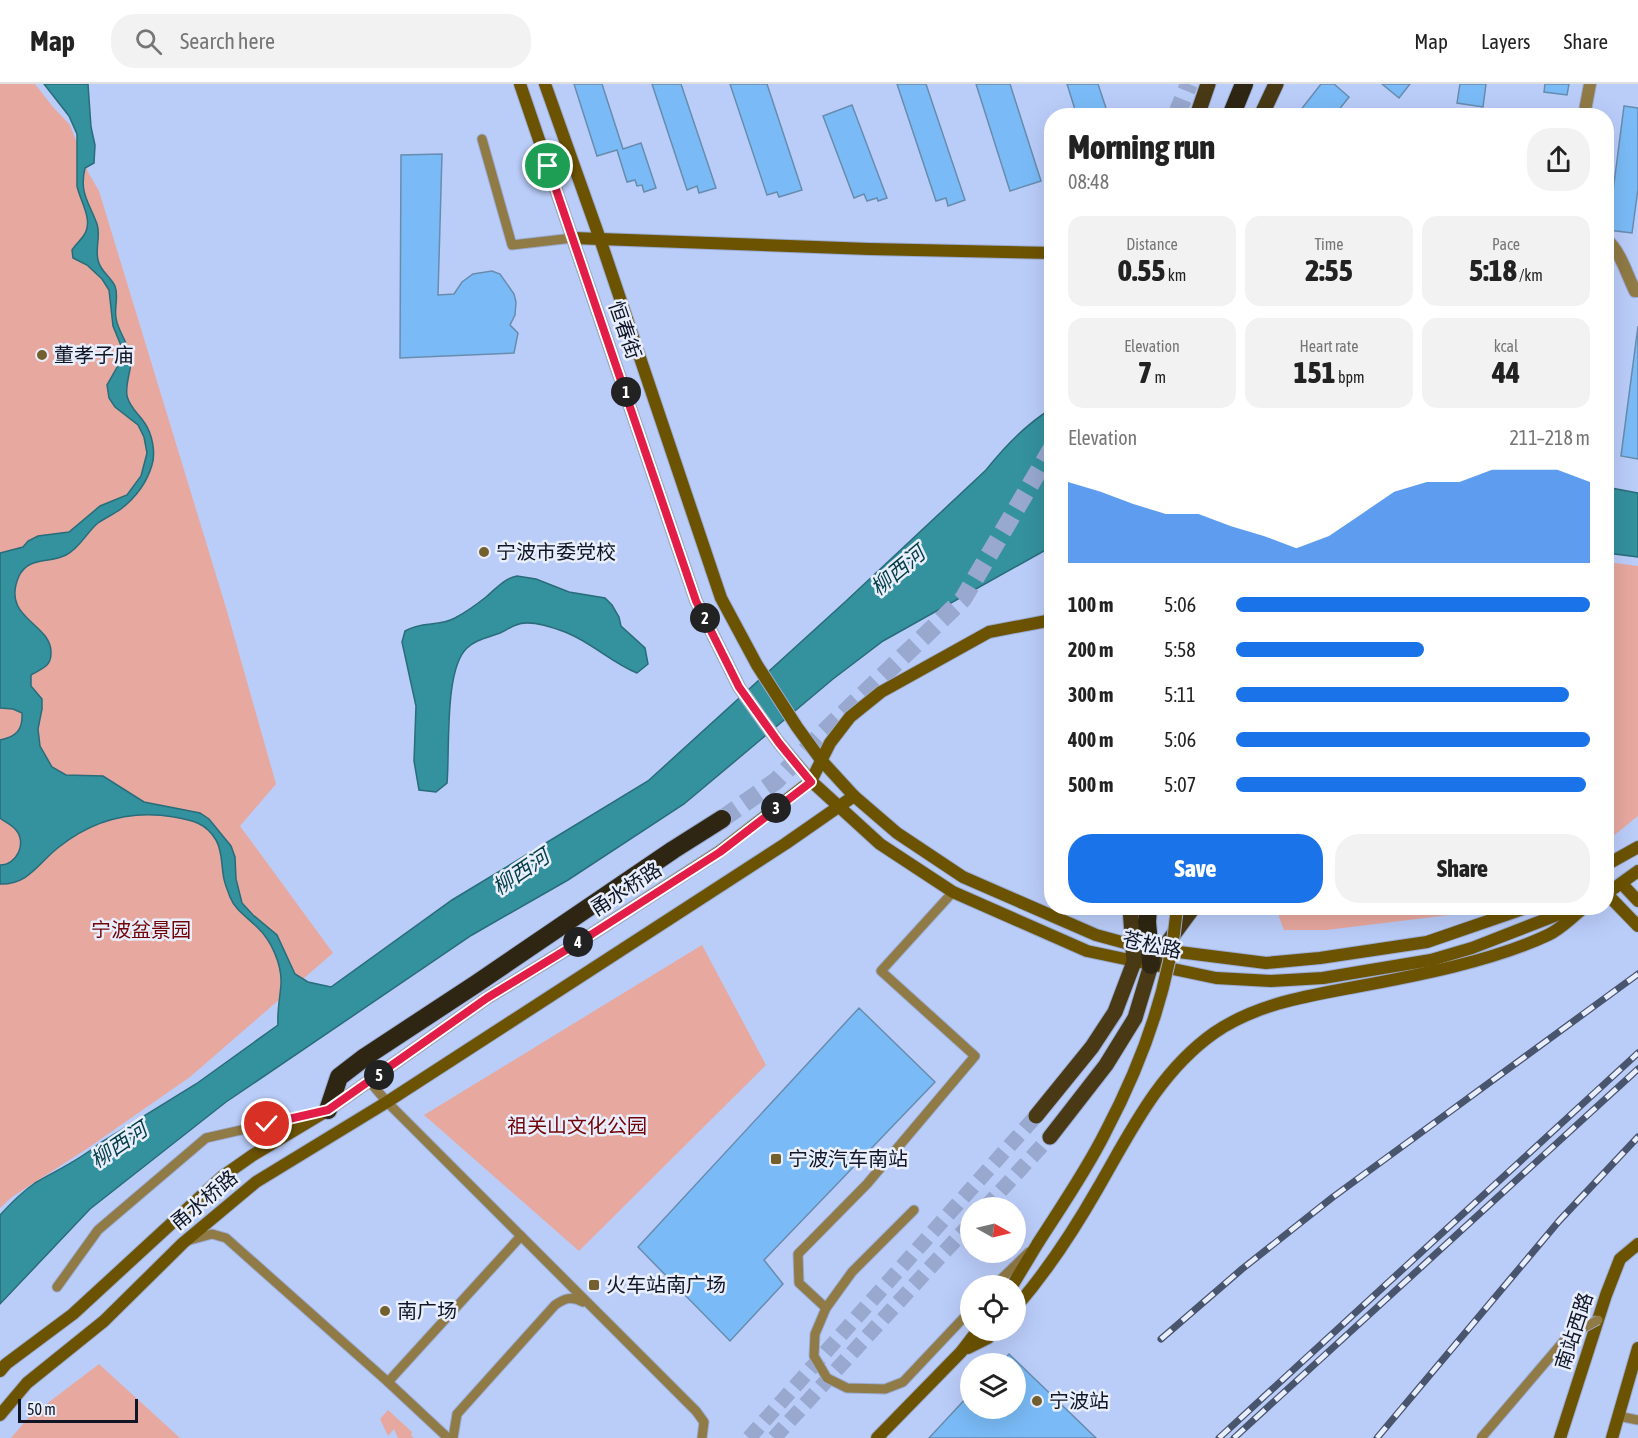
<!DOCTYPE html>
<meta charset="utf-8">
<style>
:root{--surface:#fff;--page:#f2f2f2;--text:#222;--muted:#767676;--line:#e0e0e0;--accent:#1a73e8}
body{margin:0;font-family:"Asap Condensed","Noto Sans SC",sans-serif;background:var(--page);color:var(--text);height:100vh;display:flex;flex-direction:column;font-size:22px;white-space:nowrap}
*{box-sizing:border-box;margin:0}
p{font-size:20px;color:var(--muted)}
.icon{flex:none;width:33px;height:33px;fill:none;stroke:currentColor;stroke-width:2;stroke-linecap:round;stroke-linejoin:round}
.map{position:relative;flex:1;overflow:hidden}
.details{position:absolute;left:1044px;top:24px;width:570px;height:807px;display:flex;flex-direction:column;background:var(--surface);border-radius:24px;box-shadow:0 6px 24px #0002}
.details>*{flex:none}
.needle{width:39px;rotate:98deg}
.tools{position:absolute;left:960px;top:1113px;display:grid;gap:12px}
.tools a{display:grid;place-items:center;width:66px;height:66px;border-radius:50%;background:var(--surface);box-shadow:0 6px 24px #0002;font-size:30px}
.scale{position:absolute;left:18px;bottom:15px;width:120px;box-sizing:border-box;padding-left:6px;border:3px solid #101625;border-top:0;font-size:16px;line-height:21px;white-space:nowrap;color:#101625;-webkit-text-stroke:4px #e8eefc;paint-order:stroke}
.pin{position:absolute;display:grid;place-items:center;width:51px;height:51px;color:#fff;margin:-26px;border:3px solid #fff;border-radius:50%;box-shadow:0 2px 6px #0007}
.km{position:absolute;width:30px;height:30px;margin:-15px;border-radius:50%;background:#222;color:#fff;font-size:16px;line-height:30px;text-align:center}
.round{display:grid;place-items:center;flex:none;width:63px;height:63px;border-radius:24px;background:var(--page)}
.headline{display:flex;align-items:center;justify-content:space-between;height:102px;padding:0 24px}
h1{font-size:33px;font-weight:800;line-height:45px}
.stats{display:grid;grid-template-columns:repeat(3,1fr);gap:9px;height:102px;padding:6px 24px}
.stats div{display:grid;align-content:center;border-radius:15px;background:var(--page);text-align:center}
.stats b{font-size:30px;font-weight:800}
.stats small{font-size:16px;font-weight:400}
.stats p{font-size:16px}
.chart{height:168px;padding:12px 24px}
.chart p{display:flex;justify-content:space-between}
.chart svg{width:100%;height:108px;margin-top:6px;fill:var(--accent);opacity:.7}
.action{display:flex;gap:12px;margin-top:auto;padding:12px 24px}
.action a{flex:1;height:69px;border-radius:24px;background:var(--accent);color:#fff;font-size:24px;font-weight:800;line-height:69px;text-align:center}
.action a+a{background:var(--page);color:var(--text)}
ul{padding:0 24px;list-style:none;font-size:20px}
li{display:grid;grid-template-columns:96px 72px 1fr;align-items:center;height:45px}
li i{height:15px;border-radius:8px;background:var(--accent)}
header{display:flex;align-items:center;gap:36px;box-sizing:border-box;height:84px;padding:0 30px;background:var(--surface);border-bottom:2px solid var(--line)}
header strong{font-size:28px}
nav{display:flex;gap:33px;margin-inline-start:auto;font-size:21px}
.search{width:420px;height:54px;background:var(--page);display:flex;align-items:center;gap:15px;box-sizing:border-box;padding:0 21px;border-radius:24px;color:var(--muted);font-size:22px}
.map>svg:first-child{display:block}
.green{fill:#e7a89f}
.water{fill:#34919e;stroke:#296c7a;stroke-width:1.5}
.building{fill:#7abbf7;stroke:#688cae;stroke-width:1.5}
.lines{fill:none;stroke-linecap:round;stroke-linejoin:round}
.primary-tunnel{stroke:#98a8cf;stroke-width:15;stroke-dasharray:15 8;stroke-linecap:butt}
.highway-tunnel{stroke:#98a8cf;stroke-width:18;stroke-dasharray:18 9;stroke-linecap:butt}
.lane-casing{stroke:#9bacd3;stroke-width:11}
.street-casing{stroke:#9bacd3;stroke-width:14}
.secondary-casing{stroke:#9bacd3;stroke-width:14}
.primary-casing{stroke:#9bacd3;stroke-width:17}
.highway-casing{stroke:#9bacd3;stroke-width:20}
.lane{stroke:#907a45;stroke-width:9}
.street{stroke:#907a45;stroke-width:12}
.secondary{stroke:#6c5302;stroke-width:12}
.primary{stroke:#493a15;stroke-width:15}
.highway{stroke:#2e2612;stroke-width:18}
.rail-casing{stroke:#49546d;stroke-width:7}
.rail{stroke:#e8eefc;stroke-width:4.5;stroke-dasharray:14;stroke-linecap:butt}
.lane-bridge-casing{stroke:#9bacd3;stroke-width:11;stroke-linecap:butt}
.secondary-bridge-casing{stroke:#9bacd3;stroke-width:14;stroke-linecap:butt}
.lane-bridge{stroke:#907a45;stroke-width:9}
.secondary-bridge{stroke:#6c5302;stroke-width:12}
.route-casing{stroke:#fff;stroke-width:12}
.route{stroke:#e11d48;stroke-width:8}
.poi-dot{fill:#74602f;stroke:#e8eefc;stroke-width:2}
.labels{text-anchor:middle;stroke-width:5;stroke-linejoin:round;paint-order:stroke}
.street-label{font-size:20px;fill:#101625;stroke:#e8eefc}
.poi-label{font-size:20px;fill:#101625;stroke:#e8eefc;text-anchor:start}
.park-label{font-size:20px;fill:#720408;stroke:#e8eefc}
.water-label{font-size:21px;font-style:italic;fill:#033e45;stroke:#e8eefc}
</style>
<header>
<strong>Map</strong>
<div class="search"><svg class="icon" aria-label="search" viewBox="0 0 24 24"><circle cx="10" cy="10" r="6"/><path d="M15 15l6 6"/></svg>Search here</div>
<nav><a>Map</a><a>Layers</a><a>Share</a></nav>
</header>
<div class="map">
<svg width="1638" height="1354" viewBox="0 0 1638 1354">
<rect width="100%" height="100%" fill="#bacdf9"/>
<!-- green -->
<g class="green">
<path d="M0 0H35L53 23 70 41 88 88 99 107 227 527 276 700 240 742 333 869 190 993 85 1066 12 1113 0 1124Z"/>
<path d="M1607 478 1638 482V732L1607 757Z"/>
<path d="M1279 824H1466L1450 831 1326 846H1284L1279 833Z"/>
<path d="M702 861 766 981 579 1167 424 1031Z"/>
<path d="M99 1280 180 1354H11L28 1334Z"/>
<path d="M388 1326 412 1348 411 1351 414 1354H398L394 1345 388 1352 380 1335Z"/>
</g>
<!-- water -->
<g class="water">
<path d="M44 0H88L91 43 95 61 94 79 85 84C79 109 89 118 97 140 101 151 95 164 98 176 100 187 110 192 115 202 119 213 114 223 116 234 118 248 130 261 131 276 131 288 125 300 127 312 130 324 138 329 144 338 152 349 156 368 152 381 147 398 135 414 121 425 114 430 105 434 98 439 87 448 79 465 66 471 49 480 29 472 19 492 0 535 52 539 51 569 51 574 50 578 47 581 43 585 36 588 31 591V602L42 615V625L38 645 40 662 52 683 66 691 103 692 144 718 200 729 209 735 231 762 235 773 236 795 242 819 253 831 277 851 295 890 308 898 331 903 452 816 648 697 845 518 986 386C1005 362 1025 341 1051 325V463L883 557 833 595 684 720 568 796 472 851 226 1018 90 1125 0 1220V1131C11 1119 22 1108 35 1099 57 1086 80 1076 100 1059L196 1000 278 941C277 927 280 914 281 900 282 880 271 856 257 843 247 833 235 826 230 813 228 807 225 801 224 795 221 782 223 768 216 756 206 739 192 736 174 733 132 726 93 736 59 763 39 778 29 801 0 800V781C17 781 27 759 16 746 12 741 5 738 0 734V656C16 653 23 646 22 629L13 625 0 624V469L23 463 28 457 38 452 69 448 100 422 127 411 141 392 147 369 144 353 138 341 115 323 109 314 107 301 120 278 122 264 113 242 109 206 102 195 87 181 73 174 72 166C75 161 81 156 84 151 94 136 80 117 77 102V50L69 32Z"/>
<path d="M1606 403 1638 409V473L1607 469Z"/>
<path d="M517 492 536 495 569 508 605 514 612 521 619 533 621 542 645 564 648 580 637 589C612 579 591 558 565 548 552 543 530 535 516 541 510 543 505 547 500 549 487 554 477 555 467 564 444 585 450 667 447 699L436 708 419 706 414 677 416 622 402 558 405 547C422 537 438 543 455 534 466 528 476 521 486 513 497 504 503 495 517 492Z"/>
</g>
<!-- building -->
<g class="building">
<path d="M574 0H602L623 65 641 59 656 104 644 108 642 101 637 102 635 96 627 98 617 66 597 72Z"/>
<path d="M652 0H681L716 104 699 109 697 102 687 106Z"/>
<path d="M730 0H767L802 106 779 113 777 108 767 111Z"/>
<path d="M897 0H926L965 116 948 122 946 114 936 117Z"/>
<path d="M976 0H1010L1041 97 1010 107Z"/>
<path d="M1067 0H1098L1107 27 1099 30V32H1077Z"/>
<path d="M1321 0H1334L1349 13 1334 32H1296Z"/>
<path d="M1382 0H1410L1399 14Z"/>
<path d="M1460 0H1486L1483 23 1457 19Z"/>
<path d="M1545 0H1569L1567 11 1544 8Z"/>
<path d="M852 21 887 114 878 117 877 114 867 117 864 110 854 114 823 32Z"/>
<path d="M1624 22 1638 24V105L1632 149 1608 146Z"/>
<path d="M442 70 438 211 454 210 462 198 473 190 492 187 500 190 514 210 516 218 515 231 510 241 518 249 514 269 400 274 401 71Z"/>
<path d="M1638 242V375L1621 372Z"/>
<path d="M859 924 935 998 764 1176 783 1200 730 1257 638 1163Z"/>
<path d="M1009 1270 1096 1354H929L970 1310V1324H1016V1280H1000Z"/>
</g>
<g class="lines">
<!-- primary-tunnel -->
<g class="primary-tunnel">
<path d="M985 1124 1050 1053"/>
<path d="M749 1354 1036 1032"/>
<path d="M774 1354 970 1140"/>
</g>
<!-- highway-tunnel -->
<g class="highway-tunnel">
<path d="M1176 32 1189 0"/>
<path d="M722 735 776 697 821 651 963 515 1052 364"/>
</g>
<!-- lane casing -->
<g class="lane-casing">
<g id="lane">
<path d="M482 55 512 161 573 154"/>
<path d="M370 998 387 1018 696 1327 704 1338 702 1354"/>
<path d="M914 1126 852 1188 826 1224 815 1250 814 1272 827 1294 847 1304 885 1305 903 1298 970 1227"/>
<path d="M190 1156 212 1150 226 1154 388 1298 448 1354"/>
<path d="M994 1202 1029 1168"/>
<path d="M57 1203 98 1146 206 1054 320 1028"/>
<path d="M826 1224 799 1199 798 1170 867 1100 975 972 881 887 953 808"/>
<path d="M388 1298 521 1152"/>
<path d="M1618 1332 1638 1336"/>
<path d="M453 1354 457 1330 555 1221C565 1214 572 1212 583 1218"/>
</g>
</g>
<!-- street casing -->
<g class="street-casing">
<g id="street">
<path d="M1584 32 1590 0"/>
<path d="M1606 155C1621 168 1626 189 1635 207H1638"/>
</g>
</g>
<!-- secondary casing -->
<g class="secondary-casing">
<g id="secondary">
<path d="M520 0 696 517 739 603 779 659 811 697 880 760 953 808 1087 867 1216 894 1271 897 1323 894 1431 876 1472 864 1575 824"/>
<path d="M545 0 600 155 721 514 757 581 797 643 821 676 854 712 897 749 963 793 1096 851 1140 863"/>
<path d="M573 154 869 165 1052 169"/>
<path d="M1606 781 1638 763"/>
<path d="M1622 800 1638 817"/>
<path d="M1606 810 1638 787"/>
<path d="M1607 810 1638 842"/>
<path d="M1163 866 1266 879 1320 874 1427 858 1526 824"/>
<path d="M1012 1202 1038 1159"/>
<path d="M1016 1223C1048 1186 1074 1146 1098 1104 1131 1047 1159 988 1214 949 1256 920 1307 912 1355 903 1415 892 1493 877 1548 851 1561 845 1573 832 1584 824"/>
<path d="M968 1264 988 1254 994 1246"/>
<path d="M0 1287 6 1280 73 1230 223 1092 253 1071 328 1026 487 914 592 850 719 768 811 697 830 659 850 633 881 608 989 548 1052 536"/>
<path d="M0 1331 27 1299 104 1237 183 1159 256 1098 387 1018 785 760 854 712"/>
<path d="M877 1354 961 1268 978 1246"/>
<path d="M1560 1354 1606 1211 1620 1175 1638 1160"/>
<path d="M1612 1354 1638 1264"/>
</g>
</g>
<!-- primary casing -->
<g class="primary-casing">
<g id="primary">
<path d="M1197 32 1208 0"/>
<path d="M1261 32 1276 0"/>
<path d="M1036 1032 1092 963 1115 928 1134 878 1130 824"/>
<path d="M1050 1053 1106 981 1135 934 1151 881 1193 824"/>
</g>
</g>
<!-- highway casing -->
<g class="highway-casing">
<g id="highway">
<path d="M1231 32 1244 0"/>
<path d="M1148 824 1147 838 1151 881"/>
<path d="M328 1026 339 993 365 973 476 900 673 766 722 735"/>
</g>
</g>
<!-- lane -->
<use href="#lane" class="lane"/>
<!-- street -->
<use href="#street" class="street"/>
<!-- secondary -->
<use href="#secondary" class="secondary"/>
<!-- primary -->
<use href="#primary" class="primary"/>
<!-- highway -->
<use href="#highway" class="highway"/>
<!-- rail casing -->
<g class="rail-casing">
<g id="rail">
<path d="M1161 1255 1242 1185 1333 1113 1638 890"/>
<path d="M1219 1354 1638 969"/>
<path d="M1234 1354 1638 985"/>
<path d="M1377 1354 1559 1137 1638 1053"/>
</g>
</g>
<!-- rail -->
<use href="#rail" class="rail"/>
<!-- lane-bridge casing -->
<g class="lane-bridge-casing">
<path id="lane-bridge" d="M1481 1354 1568 1252 1598 1236"/>
</g>
<!-- secondary-bridge casing -->
<g class="secondary-bridge-casing">
<path id="secondary-bridge" d="M1038 1159C1061 1123 1086 1087 1105 1049 1142 979 1170 902 1177 824"/>
</g>
<!-- lane-bridge -->
<use href="#lane-bridge" class="lane-bridge"/>
<!-- secondary-bridge -->
<use href="#secondary-bridge" class="secondary-bridge"/>
</g>
<g class="lines">
<!-- route casing -->
<g class="route-casing">
<path id="route" d="M267 1040 328 1026 487 914 592 850 720 768 811 698 779 659 739 603 696 517 548 82"/>
</g>
<!-- route -->
<use href="#route" class="route"/>
</g>
<!-- markers -->
<g class="poi-dot">
<circle cx="42" cy="271" r="6"/>
<circle cx="484" cy="468" r="6"/>
<rect x="770" y="1069" width="12" height="12" rx="3"/>
<rect x="588" y="1195" width="12" height="12" rx="3"/>
<circle cx="385" cy="1227" r="6"/>
<circle cx="1037" cy="1317" r="6"/>
</g>
<g class="labels">
<!-- street labels -->
<g class="street-label">
<text transform="translate(625 246) rotate(71)" y="7">恒春街</text>
<text transform="translate(626 805) rotate(-33)" y="7">甬水桥路</text>
<text transform="translate(1152 861) rotate(12)" y="7">苍松路</text>
<text transform="translate(204 1116) rotate(-40)" y="7">甬水桥路</text>
<text transform="translate(1574 1247) rotate(-72)" y="7">南站西路</text>
</g>
<!-- poi labels -->
<g class="poi-label">
<text x="54" y="278">董孝子庙</text>
<text x="496" y="475">宁波市委党校</text>
<text x="788" y="1082">宁波汽车南站</text>
<text x="606" y="1208">火车站南广场</text>
<text x="397" y="1234">南广场</text>
<text x="1049" y="1324">宁波站</text>
</g>
<!-- park labels -->
<g class="park-label">
<text x="141" y="853">宁波盆景园</text>
<text x="577" y="1049">祖关山文化公园</text>
</g>
<!-- water labels -->
<g class="water-label">
<text transform="translate(898 487) rotate(-40)" y="7">柳西河</text>
<text transform="translate(521 788) rotate(-34)" y="7">柳西河</text>
<text transform="translate(119 1061) rotate(-34)" y="7">柳西河</text>
</g>
</g>
</svg>
<div class="tools">
<a><svg class="needle" viewBox="-14 -14 28 28"><path d="M0-13l5 13h-10z" fill="#e53935"/><path d="M0 13l5-13h-10z" fill="#767676"/></svg></a>
<a><svg class="icon" aria-label="locate" viewBox="0 0 24 24"><circle cx="12" cy="12" r="6"/><path d="M12 2v4M12 18v4M2 12h4M18 12h4"/></svg></a>
<a><svg class="icon" aria-label="layers" viewBox="0 0 24 24"><path d="M12 4l9 5-9 5-9-5zM3 14l9 5 9-5"/></svg></a>
</div>
<div class="scale">50 m</div>
<div class="pin" style="left:548px;top:82px;background:#1e9e55"><svg class="icon" aria-label="arrive" viewBox="0 0 24 24"><path d="M6 21V4h12l-3 4 3 4H6"/></svg></div>
<div class="pin" style="left:267px;top:1040px;background:#d93025"><svg class="icon" aria-label="check" viewBox="0 0 24 24"><path d="M5 12l5 5 9-10"/></svg></div>
<b class="km" style="left:626px;top:308px">1</b>
<b class="km" style="left:705px;top:534px">2</b>
<b class="km" style="left:776px;top:724px">3</b>
<b class="km" style="left:578px;top:858px">4</b>
<b class="km" style="left:379px;top:991px">5</b>
<section class="details">
<div class="headline"><div><h1>Morning run</h1><p>08:48</p></div><a class="round"><svg class="icon" aria-label="share" viewBox="0 0 24 24"><path d="M12 15V3M7 8l5-5 5 5M5 13v7h14v-7"/></svg></a></div>
<div class="stats">
<div><p>Distance</p><b>0.55<small> km</small></b></div>
<div><p>Time</p><b>2:55</b></div>
<div><p>Pace</p><b>5:18<small> /km</small></b></div>
</div>
<div class="stats">
<div><p>Elevation</p><b>7<small> m</small></b></div>
<div><p>Heart rate</p><b>151<small> bpm</small></b></div>
<div><p>kcal</p><b>44</b></div>
</div>
<div class="chart"><p><span>Elevation</span>211–218 m</p>
<svg viewBox="0 0 160 44" preserveAspectRatio="none"><path d="M0 44V11L10 15L20 20L30 24L40 24L50 29L60 33L70 38L80 33L90 24L100 15L110 11L120 11L130 6L140 6L150 6L160 11V44z"/></svg>
</div>
<ul>
<li><b>100 m</b>5:06<i style="width:100%"></i></li>
<li><b>200 m</b>5:58<i style="width:53%"></i></li>
<li><b>300 m</b>5:11<i style="width:94%"></i></li>
<li><b>400 m</b>5:06<i style="width:100%"></i></li>
<li><b>500 m</b>5:07<i style="width:99%"></i></li>
</ul>
<div class="action"><a>Save</a><a>Share</a></div>
</section>
</div>
